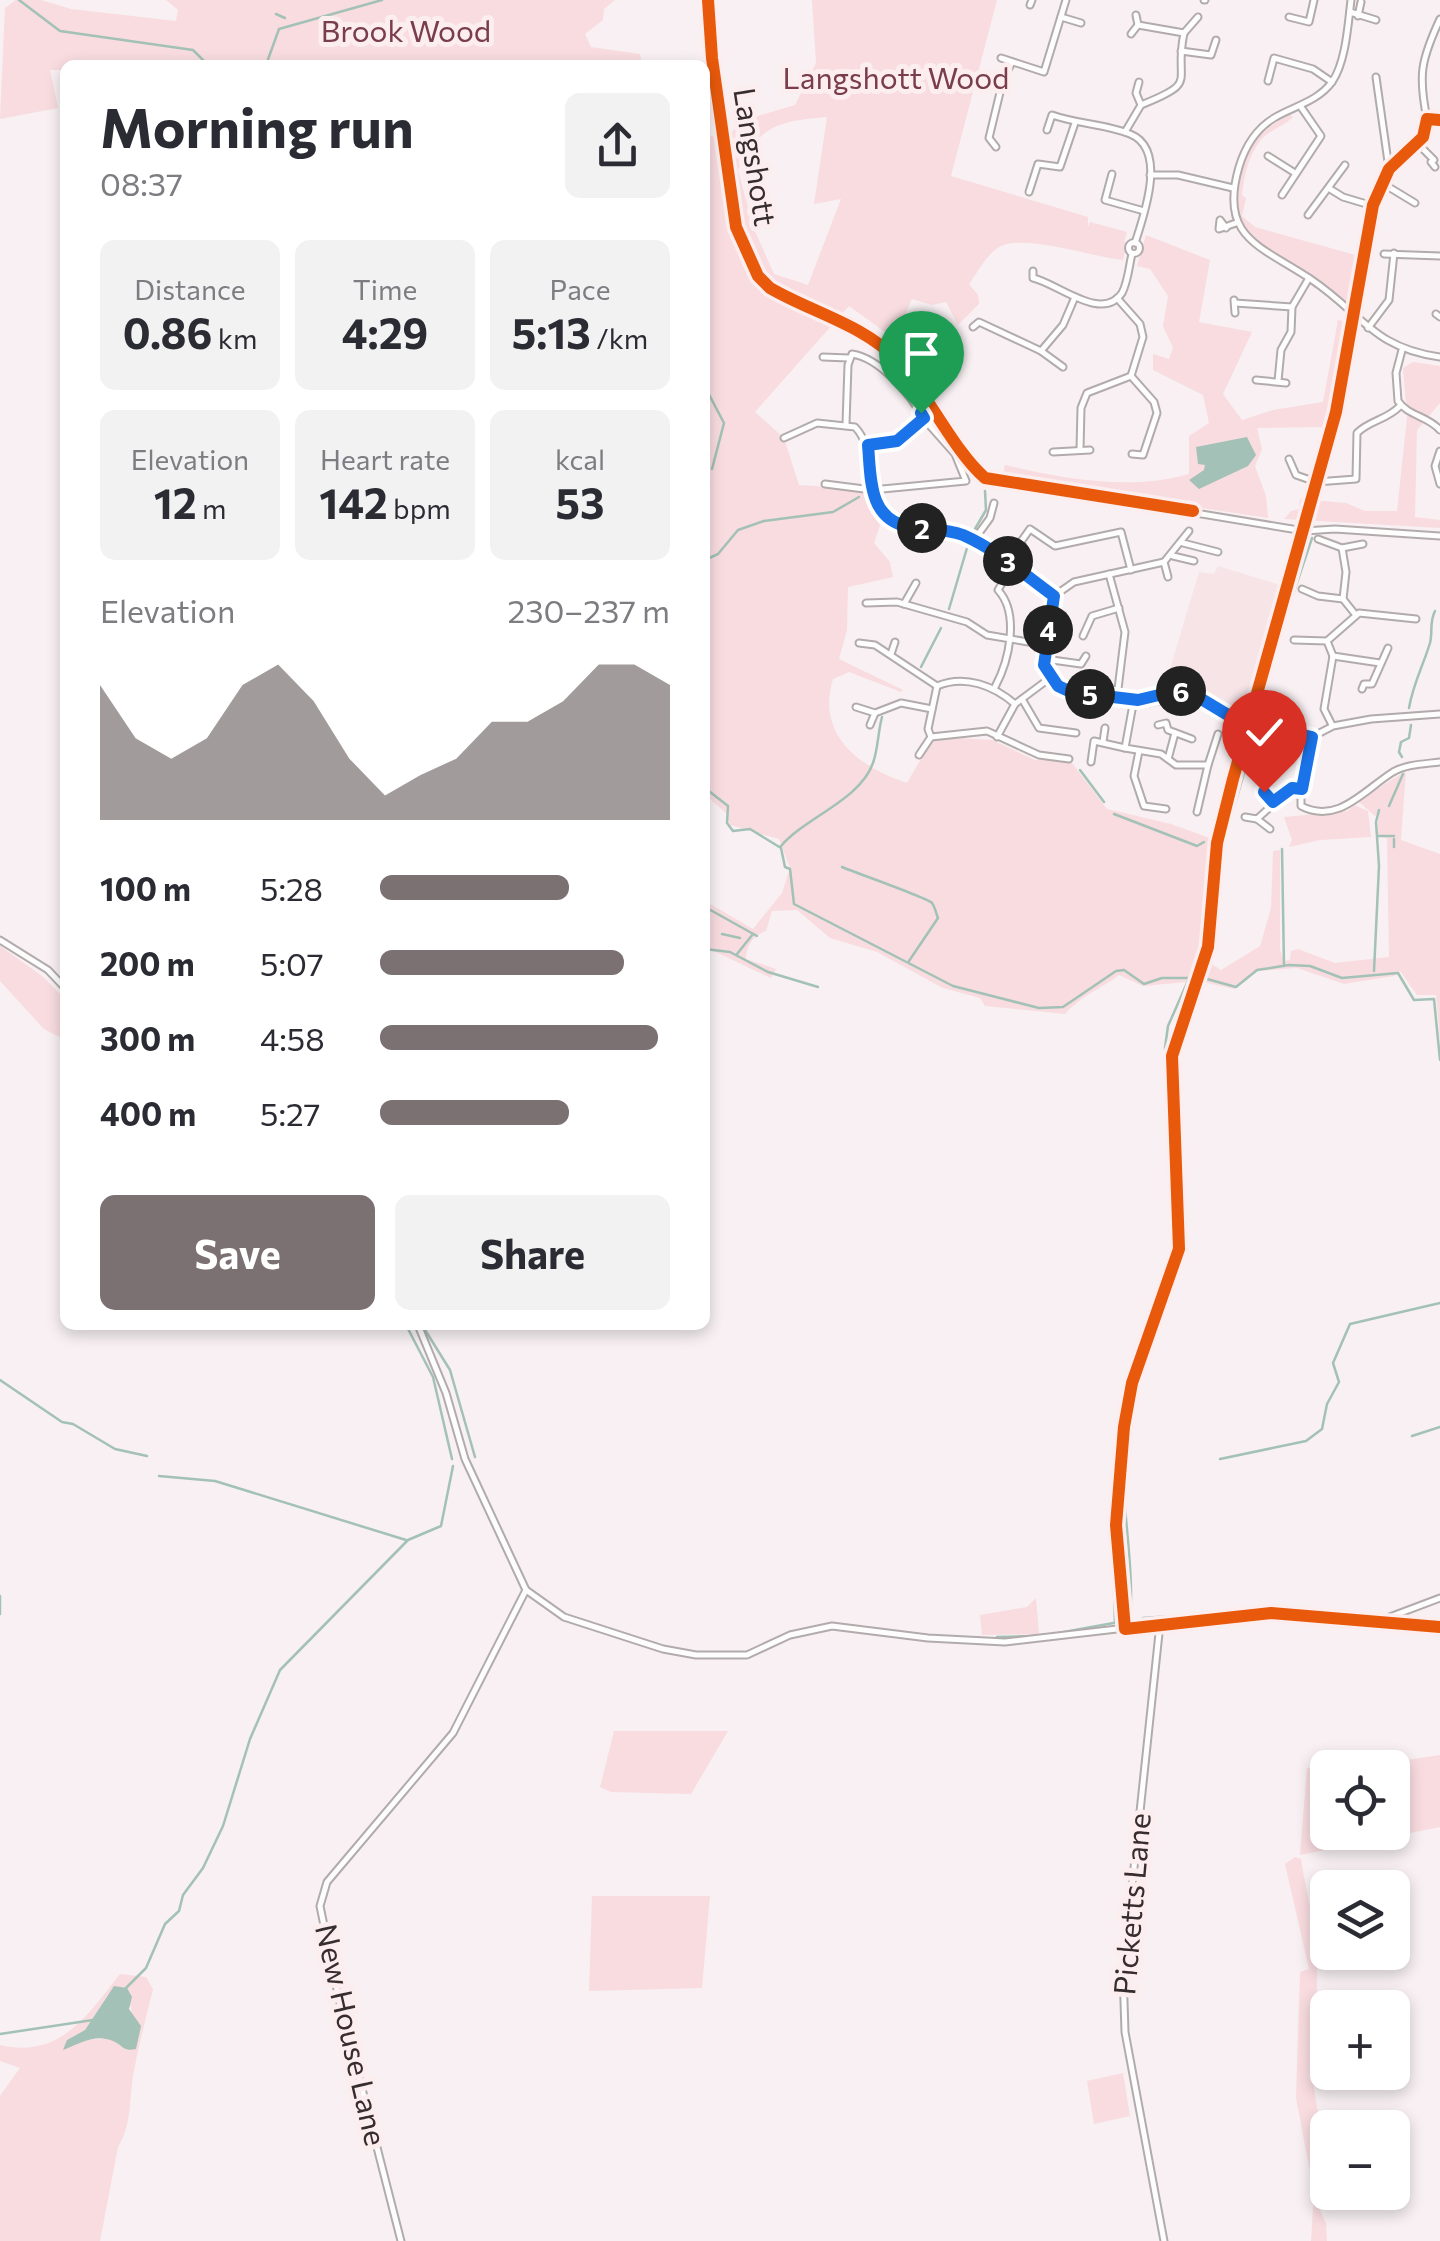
<!DOCTYPE html>
<meta charset="utf-8">
<style>
:root{--surface:#fff;--page:#f2f2f3;--text:#2b2b33;--muted:#7c7c81;--accent:#7b7173}
body{margin:0;font-family:Commissioner,sans-serif;background:var(--page);color:var(--text);height:100vh;display:flex;flex-direction:column;font-size:38px;white-space:nowrap}
*{box-sizing:border-box;margin:0}
p{font-size:32px;color:var(--muted)}
.icon{flex:none;width:55px;height:55px;fill:none;stroke:currentColor;stroke-width:2;stroke-linecap:round;stroke-linejoin:round}
.map{position:relative;flex:1;overflow:hidden}
.side{position:absolute;left:60px;top:60px;width:650px;height:1270px;display:flex;flex-direction:column;background:var(--surface);border-radius:15px;box-shadow:0 5px 15px #0003}
.side>*{flex:none}
.controls{position:absolute;left:1310px;top:1750px;display:grid;gap:20px}
.controls a{display:grid;place-items:center;width:100px;height:100px;border-radius:15px;background:var(--surface);box-shadow:0 5px 15px #0003;font-size:50px}
.pin{position:absolute;display:grid;place-items:center;width:85px;height:85px;color:#fff;margin:-102px -42px;border-radius:50% 50% 50% 0;rotate:-45deg;box-shadow:0 0 10px #0007}
.pin .icon{rotate:45deg}
.km{position:absolute;width:50px;height:50px;margin:-25px;border-radius:50%;background:#222;color:#fff;font-size:28px;line-height:50px;text-align:center}
.round{display:grid;place-items:center;flex:none;width:105px;height:105px;border-radius:15px;background:var(--page)}
.head{display:flex;align-items:center;justify-content:space-between;height:170px;padding:0 40px}
h1{font-size:55px;font-weight:700;line-height:75px}
.stats{display:grid;grid-template-columns:repeat(3,1fr);gap:15px;height:170px;padding:10px 40px}
.stats div{display:grid;align-content:center;border-radius:15px;background:var(--page);text-align:center}
.stats b{font-size:42px;font-weight:700}
.stats small{font-size:28px;font-weight:400}
.stats p{font-size:28px}
.chart{height:280px;padding:20px 40px}
.chart p{display:flex;justify-content:space-between}
.chart svg{width:100%;height:180px;margin-top:10px;fill:var(--accent);opacity:.7}
.cta{display:flex;gap:20px;margin-top:auto;padding:20px 40px}
.cta a{flex:1;height:115px;border-radius:15px;background:var(--accent);color:#fff;font-size:40px;font-weight:700;line-height:115px;text-align:center}
.cta a+a{background:var(--page);color:var(--text)}
ul{padding:0 40px;list-style:none;font-size:32px}
li{display:grid;grid-template-columns:160px 120px 1fr;align-items:center;height:75px}
li i{height:25px;border-radius:12px;background:var(--accent)}
.map>svg:first-child{display:block}
.built{fill:#f6e4e7}
.green{fill:#f8dce0;fill-rule:evenodd}
.water{fill:#a3c1b6}
.lines{fill:none;stroke-linecap:round;stroke-linejoin:round}
.stream{stroke:#a3c1b6;stroke-width:2.5}
.street-casing{stroke:#b2abac;stroke-width:9}
.street{stroke:#fefdfd;stroke-width:5}
.cycleway-casing{stroke:#fcedef;stroke-width:19}
.cycleway{stroke:#e8590c;stroke-width:12}
.route-casing{stroke:#fff;stroke-width:20}
.route{stroke:#1a73e8;stroke-width:12}
.labels{text-anchor:middle;stroke-width:10;stroke-linejoin:round;paint-order:stroke}
.park-label{font-size:30px;fill:#7a3d4b;stroke:#fcedef}
.street-label{font-size:30px;fill:#372d2f;stroke:#fcedef}
</style>
<div class="map">
<svg width="1440" height="2241" viewBox="0 0 1440 2241">
<rect width="100%" height="100%" fill="#f8f0f2"/>
<!-- built -->
<path class="built" d="M1218 566 1283 586 1242 713 1224 709 1212 699 1177 685 1164 689 1199 572 1214 574Z"/>
<!-- green -->
<g class="green">
<path d="M16 0H41L71 9 176 21 178 10 166 0H615L604 9 603 20 585 34 591 47 640 54 642 65H65V70H50L58 108 0 119 5 8Z"/>
<path d="M812 0H997L951 176 1088 217V227L1090 222 1127 232 1124 242H1127L1123 260C1093 257 1022 233 999 247 986 255 978 272 969 284L978 295 979 304 958 325 946 302 932 305 912 299 897 331 889 335 849 306 755 412 784 438 799 485 866 489 869 507 880 525 874 543 890 562 893 577 848 587 847 630 839 659 903 690 901 692 849 672 833 679C816 735 859 767 907 783L933 738 940 737 992 740 1035 760 1069 759 1107 809 1171 824 1212 839 1202 949 1186 982 1143 986 1119 975C1099 990 1082 995 1065 1014L985 1006 980 998 943 988 877 952 830 938 797 910 772 911 766 931C753 935 746 946 746 959L776 969 771 978 705 947V901L753 929 782 893 790 868 779 839 730 825 726 813 705 795V137L730 134 741 121 795 105 816 63ZM827 117 814 204 841 199 808 285 774 274 754 229 738 170C760 125 779 121 827 117Z"/>
<path d="M1290 115 1293 117C1284 126 1268 131 1260 141 1248 156 1244 177 1242 195L1246 198 1242 216 1255 227 1359 256 1350 306C1338 296 1326 285 1313 276 1268 248 1222 236 1241 173 1249 145 1263 127 1290 115Z"/>
<path d="M1146 235 1210 260 1199 322 1252 332 1223 394 1242 420 1273 410 1323 402 1338 320 1354 323 1329 427 1257 428 1262 449 1255 466 1266 496 1268 518 1009 479 1003 474 1005 465C1064 479 1130 491 1189 474V436L1209 423 1203 395 1153 370V354L1169 359 1173 348 1163 326 1168 296 1150 269 1137 266Z"/>
<path d="M1413 362 1440 366V403L1417 430 1415 517 1440 520V528L1284 519 1291 511 1299 509 1300 499 1346 503 1365 511H1397L1407 418 1403 368Z"/>
<path d="M1406 771 1401 840 1440 854V1040L1436 995H1417L1400 971 1394 976 1344 984 1297 968 1258 971 1234 989 1199 981 1208 952 1213 965 1221 970 1260 946 1271 908 1273 851 1280 850V950L1284 961 1290 960 1291 951 1298 949 1335 963 1389 957 1387 838 1377 836 1379 813 1375 816 1358 801Z"/>
<path d="M1354 805 1368 811 1371 837 1320 840 1289 847 1292 840 1284 817 1348 811Z"/>
<path d="M0 946 42 976 65 999V1040L44 1029 0 981Z"/>
<path d="M1036 1598 1039 1634 982 1635 980 1615 1027 1607Z"/>
<path d="M614 1731H728L691 1794 611 1792 600 1787Z"/>
<path d="M1440 1755V1827L1300 1855 1307 1768H1327L1328 1832H1392V1768L1361 1767Z"/>
<path d="M1295 1857 1301 1859C1306 1892 1316 1927 1317 1960 1319 2019 1302 2086 1327 2138L1320 2210 1326 2223 1327 2241H1311L1314 2192 1296 2098 1300 1972 1309 1969 1285 1864Z"/>
<path d="M592 1896H710L702 1988 589 1991Z"/>
<path d="M120 1974 146 1977 153 1989C146 2018 138 2047 133 2076 129 2102 132 2124 118 2147L100 2241H0V2096L20 2068 0 2061V2045C60 2059 87 2016 120 1974ZM109 1993 130 2002 132 2015 102 2039 67 2040 85 2030Z"/>
<path d="M1123 2073 1130 2116 1094 2124 1087 2081Z"/>
</g>
<!-- water -->
<g class="water">
<path d="M1247 437 1256 455 1248 466 1199 489 1189 480 1204 470 1205 465 1198 464 1196 447Z"/>
<path d="M114 1986 127 1988 132 1997 129 2009 141 2026 136 2049C123 2052 124 2046 113 2041 95 2033 79 2044 63 2050L67 2040 85 2030Z"/>
</g>
<g class="lines">
<!-- stream -->
<g class="stream">
<path d="M19 0 60 31 193 50 208 65"/>
<path d="M276 14 285 18"/>
<path d="M266 65 279 29 382 0"/>
<path d="M705 387 724 423 712 469"/>
<path d="M975 529 986 510 985 491"/>
<path d="M705 532 709 482"/>
<path d="M705 560 718 554 738 530 764 521 833 512 859 497"/>
<path d="M949 609 967 548"/>
<path d="M921 667 941 628"/>
<path d="M1409 708C1413 684 1423 666 1430 643 1433 631 1429 623 1435 611"/>
<path d="M1136 709 1184 699 1201 705 1227 725"/>
<path d="M1259 716 1279 636 1312 538"/>
<path d="M1402 757 1399 752 1401 742 1409 738 1411 725"/>
<path d="M1080 770 1104 802"/>
<path d="M705 788 728 806 727 823 733 831 750 829 781 848 785 867 790 869 794 904 953 986 1039 1008 1063 1007 1116 971 1124 970 1144 984 1162 978H1192"/>
<path d="M1389 806 1403 774"/>
<path d="M1114 814 1197 846 1204 842"/>
<path d="M1378 836H1394"/>
<path d="M1221 837 1226 835 1256 732"/>
<path d="M781 846C806 817 860 800 873 763 878 749 878 732 882 717"/>
<path d="M1394 847V839"/>
<path d="M1282 849 1284 966"/>
<path d="M842 867C856 873 928 898 932 903 935 907 936 913 938 918"/>
<path d="M705 907 757 936"/>
<path d="M722 934 740 938"/>
<path d="M705 949 730 952 768 972 818 987"/>
<path d="M737 954 753 934"/>
<path d="M909 961 938 918"/>
<path d="M1374 971 1379 866 1376 822 1379 810"/>
<path d="M1207 979 1236 987 1257 970 1289 965 1310 966 1342 978 1398 973 1414 1000 1434 999 1440 1060"/>
<path d="M1172 1124 1165 1048 1168 1026 1202 949 1212 844"/>
<path d="M1181 1124C1171 1059 1182 1038 1199 978"/>
<path d="M1182 1132 1177 1189 1183 1246"/>
<path d="M406 1325 433 1377 452 1459"/>
<path d="M422 1325 450 1370 475 1457"/>
<path d="M0 1380 62 1422 73 1424 115 1449 147 1456"/>
<path d="M1412 1436 1440 1427"/>
<path d="M1220 1459 1306 1441 1322 1429 1327 1404 1339 1382 1333 1363 1350 1324 1440 1303"/>
<path d="M159 1476 215 1481 406 1540"/>
<path d="M0 1596V1614"/>
<path d="M1143 1618 1270 1609 1308 1611"/>
<path d="M1129 1619C1136 1594 1123 1497 1121 1465 1118 1409 1162 1302 1183 1248"/>
<path d="M1115 1623 1111 1491 1123 1393 1175 1247 1171 1132"/>
<path d="M1053 1634 1119 1622"/>
<path d="M997 1637 1035 1636"/>
<path d="M126 1988 146 1968 165 1924 179 1911 183 1895 203 1868 223 1826 250 1739 280 1670 408 1540 441 1526 453 1466"/>
<path d="M0 2034 93 2020"/>
</g>
<!-- street casing -->
<g class="street-casing">
<g id="street">
<path d="M708 0C710 59 724 115 731 173 733 191 731 208 736 226 742 246 752 272 768 286 804 318 857 322 893 357 929 391 949 446 985 478L1304 531 1335 529 1440 536"/>
<path d="M1204 0H1205"/>
<path d="M1351 0C1348 24 1346 62 1332 82 1317 102 1294 106 1274 118 1256 129 1245 147 1239 167 1218 239 1262 246 1312 280 1362 314 1374 348 1440 357"/>
<path d="M1030 5 1032 0"/>
<path d="M1350 12 1376 20"/>
<path d="M1358 16 1361 2"/>
<path d="M1061 17 1081 23"/>
<path d="M1289 17 1309 22 1314 0"/>
<path d="M1138 25 1184 33"/>
<path d="M1184 33 1198 17"/>
<path d="M1131 34 1138 25 1136 15"/>
<path d="M1181 51 1211 55 1216 40"/>
<path d="M1001 58 1044 72 1066 0"/>
<path d="M1376 77 1389 169"/>
<path d="M1268 81 1274 58 1313 69 1332 82"/>
<path d="M1139 82 1136 93 1141 105"/>
<path d="M1427 119C1418 75 1421 60 1440 19"/>
<path d="M1047 130 1052 115C1077 124 1106 124 1130 134 1168 149 1144 215 1135 243"/>
<path d="M1125 132 1141 105C1201 81 1173 84 1184 33"/>
<path d="M1417 143 1434 160 1431 162 1435 167"/>
<path d="M996 147 989 138 1003 80 1012 62"/>
<path d="M1268 156 1295 173"/>
<path d="M1112 174 1105 200 1144 211"/>
<path d="M1150 175H1178L1233 188"/>
<path d="M1382 183 1415 203"/>
<path d="M1330 189 1343 197 1373 206"/>
<path d="M1029 192 1038 164 1060 167 1075 123"/>
<path d="M1282 195 1321 136 1301 107"/>
<path d="M1308 215 1345 165"/>
<path d="M1226 228 1220 220 1219 229 1236 223"/>
<circle cx="1134" cy="248" r="5.5"/>
<path d="M1384 254 1440 256"/>
<path d="M1362 268C1368 236 1370 196 1389 168 1403 149 1423 145 1427 119L1440 120"/>
<path d="M1033 271V278C1057 283 1102 323 1122 293 1128 282 1129 266 1132 254"/>
<path d="M1117 298 1140 324 1143 337 1131 376 1154 402 1157 413 1143 455 1132 454"/>
<path d="M1234 300 1235 313"/>
<path d="M1235 303 1292 307"/>
<path d="M1436 314 1440 317"/>
<path d="M973 327 979 322 1041 351 1063 325 1075 297"/>
<path d="M1368 328 1389 300 1394 253"/>
<path d="M1402 350 1396 373 1398 401C1408 416 1428 416 1440 430"/>
<path d="M1041 351 1063 367"/>
<path d="M823 357 849 358"/>
<path d="M1256 380 1286 383"/>
<path d="M1278 381 1281 350 1291 332 1292 307 1309 278"/>
<path d="M846 424 848 365 852 354C880 358 911 395 924 419L897 441 869 445"/>
<path d="M784 438 817 423 855 427C879 452 859 491 883 513 905 534 937 524 964 536 997 550 1025 575 1054 596"/>
<path d="M1080 449 1081 408 1087 393 1131 376"/>
<path d="M1440 451 1435 466 1440 484"/>
<path d="M1053 452 1090 450"/>
<path d="M1289 459 1296 475 1316 482 1356 479 1357 433C1370 420 1387 420 1400 406"/>
<path d="M825 484 872 490 966 481 955 454 924 419"/>
<path d="M1318 539 1342 548 1363 544"/>
<path d="M974 540 990 518 994 503"/>
<path d="M1183 543 1218 552"/>
<path d="M1342 548 1346 572 1343 599 1355 614"/>
<path d="M1173 556 1194 561"/>
<path d="M1007 561 1030 529 1055 546 1121 532 1131 570"/>
<path d="M1164 562 1074 582 1054 596 1044 665 1059 686 1071 691 1138 700 1180 691 1193 694 1230 718 1312 737 1333 726 1371 719 1440 714"/>
<path d="M1164 562 1189 531"/>
<path d="M1164 562 1168 577"/>
<path d="M1109 574 1125 632 1117 697"/>
<path d="M1302 589 1318 596 1343 599"/>
<path d="M866 603 897 602 967 622 987 635 1046 645"/>
<path d="M904 604 916 583"/>
<path d="M1083 636 1092 616 1119 608"/>
<path d="M1294 640 1327 641 1333 656"/>
<path d="M1327 641 1359 613 1416 619"/>
<path d="M859 643 875 645 937 686C965 674 994 686 1015 704"/>
<path d="M891 654 895 642"/>
<path d="M1333 656 1380 663"/>
<path d="M1045 659 1081 664 1086 656"/>
<path d="M995 687C1009 661 1020 614 998 590L1013 565"/>
<path d="M1362 689 1364 684H1372L1388 648"/>
<path d="M1022 699 1039 728 1076 733"/>
<path d="M1134 699 1125 748 1161 754 1176 765H1208L1218 734"/>
<path d="M856 707 875 713 901 703 932 709"/>
<path d="M870 725 875 713"/>
<path d="M1158 725 1166 723 1168 730 1192 739"/>
<path d="M1332 725 1324 709 1333 656"/>
<path d="M931 737 987 731 1039 755 1069 759"/>
<path d="M997 737 1015 704 1050 678"/>
<path d="M1312 737 1301 797V806C1338 825 1364 790 1393 772 1407 764 1425 764 1440 762"/>
<path d="M1103 742 1105 728"/>
<path d="M1139 751 1134 776 1144 806 1166 809"/>
<path d="M919 755 931 737 928 729 937 686"/>
<path d="M1168 759 1175 733"/>
<path d="M1091 762 1094 741 1125 748"/>
<path d="M1197 812 1208 765"/>
<path d="M1245 817 1257 819 1291 788 1303 789"/>
<path d="M1257 819 1270 829"/>
<path d="M0 940 48 970 65 988"/>
<path d="M418 1325 446 1393 465 1459 526 1590 564 1617 663 1649 696 1655H747L790 1635 832 1626 928 1638 1005 1642 1246 1614 1379 1621 1440 1598"/>
<path d="M1160 1624 1123 1971 1125 2032 1164 2241"/>
<path d="M401 2241 339 1999 320 1906 327 1882 453 1733 526 1590"/>
</g>
</g>
<!-- street -->
<use href="#street" class="street"/>
<!-- cycleway casing -->
<g class="cycleway-casing">
<g id="cycleway">
<path d="M708 0 712 58 736 227 758 276 770 288C811 312 864 325 897 360 928 394 953 450 985 478L1193 511"/>
<path d="M1440 120 1427 119 1423 137 1389 169 1373 205 1336 412 1233 779 1217 843 1208 947 1172 1056 1179 1249 1132 1383 1124 1427 1116 1525 1125 1629 1271 1613 1440 1627"/>
</g>
</g>
<!-- cycleway -->
<use href="#cycleway" class="cycleway"/>
</g>
<g class="lines">
<!-- route casing -->
<g class="route-casing">
<path id="route" d="M921 413 924 418 897 441 868 445C871 478 868 519 909 527 928 530 945 528 963 535 997 550 1025 575 1054 596L1044 665 1058 686 1071 692 1138 700 1180 690 1193 694 1238 721 1312 737 1302 789 1292 788 1273 802 1264 792"/>
</g>
<!-- route -->
<use href="#route" class="route"/>
</g>
<g class="labels">
<!-- park labels -->
<g class="park-label">
<text x="406" y="42">Brook Wood</text>
<text x="896" y="89">Langshott Wood</text>
</g>
<!-- street labels -->
<g class="street-label">
<text transform="translate(754 157) rotate(81)" y="10">Langshott</text>
<text transform="translate(1133 1904) rotate(-85)" y="10">Picketts Lane</text>
<text transform="translate(350 2035) rotate(77)" y="10">New House Lane</text>
</g>
</g>
</svg>
<div class="controls">
<a><svg class="icon" aria-label="locate" viewBox="0 0 24 24"><circle cx="12" cy="12" r="6"/><path d="M12 2v4M12 18v4M2 12h4M18 12h4"/></svg></a>
<a><svg class="icon" aria-label="layers" viewBox="0 0 24 24"><path d="M12 4l9 5-9 5-9-5zM3 14l9 5 9-5"/></svg></a>
<a>+</a>
<a>−</a>
</div>
<div class="pin" style="left:921px;top:413px;background:#1e9e55"><svg class="icon" aria-label="arrive" viewBox="0 0 24 24"><path d="M6 21V4h12l-3 4 3 4H6"/></svg></div>
<div class="pin" style="left:1264px;top:792px;background:#d93025"><svg class="icon" aria-label="check" viewBox="0 0 24 24"><path d="M5 12l5 5 9-10"/></svg></div>
<b class="km" style="left:922px;top:528px">2</b>
<b class="km" style="left:1008px;top:561px">3</b>
<b class="km" style="left:1048px;top:630px">4</b>
<b class="km" style="left:1090px;top:694px">5</b>
<b class="km" style="left:1181px;top:691px">6</b>
<section class="side">
<div class="head"><div><h1>Morning run</h1><p>08:37</p></div><a class="round"><svg class="icon" aria-label="share" viewBox="0 0 24 24"><path d="M12 15V3M7 8l5-5 5 5M5 13v7h14v-7"/></svg></a></div>
<div class="stats">
<div><p>Distance</p><b>0.86<small> km</small></b></div>
<div><p>Time</p><b>4:29</b></div>
<div><p>Pace</p><b>5:13<small> /km</small></b></div>
</div>
<div class="stats">
<div><p>Elevation</p><b>12<small> m</small></b></div>
<div><p>Heart rate</p><b>142<small> bpm</small></b></div>
<div><p>kcal</p><b>53</b></div>
</div>
<div class="chart"><p><span>Elevation</span>230–237 m</p>
<svg viewBox="0 0 160 44" preserveAspectRatio="none"><path d="M0 44V11L10 24L20 29L30 24L40 11L50 6L60 15L70 29L80 38L90 33L100 29L110 20L120 20L130 15L140 6L150 6L160 11V44z"/></svg>
</div>
<ul>
<li><b>100 m</b>5:28<i style="width:65%"></i></li>
<li><b>200 m</b>5:07<i style="width:84%"></i></li>
<li><b>300 m</b>4:58<i style="width:96%"></i></li>
<li><b>400 m</b>5:27<i style="width:65%"></i></li>
</ul>
<div class="cta"><a>Save</a><a>Share</a></div>
</section>
</div>
